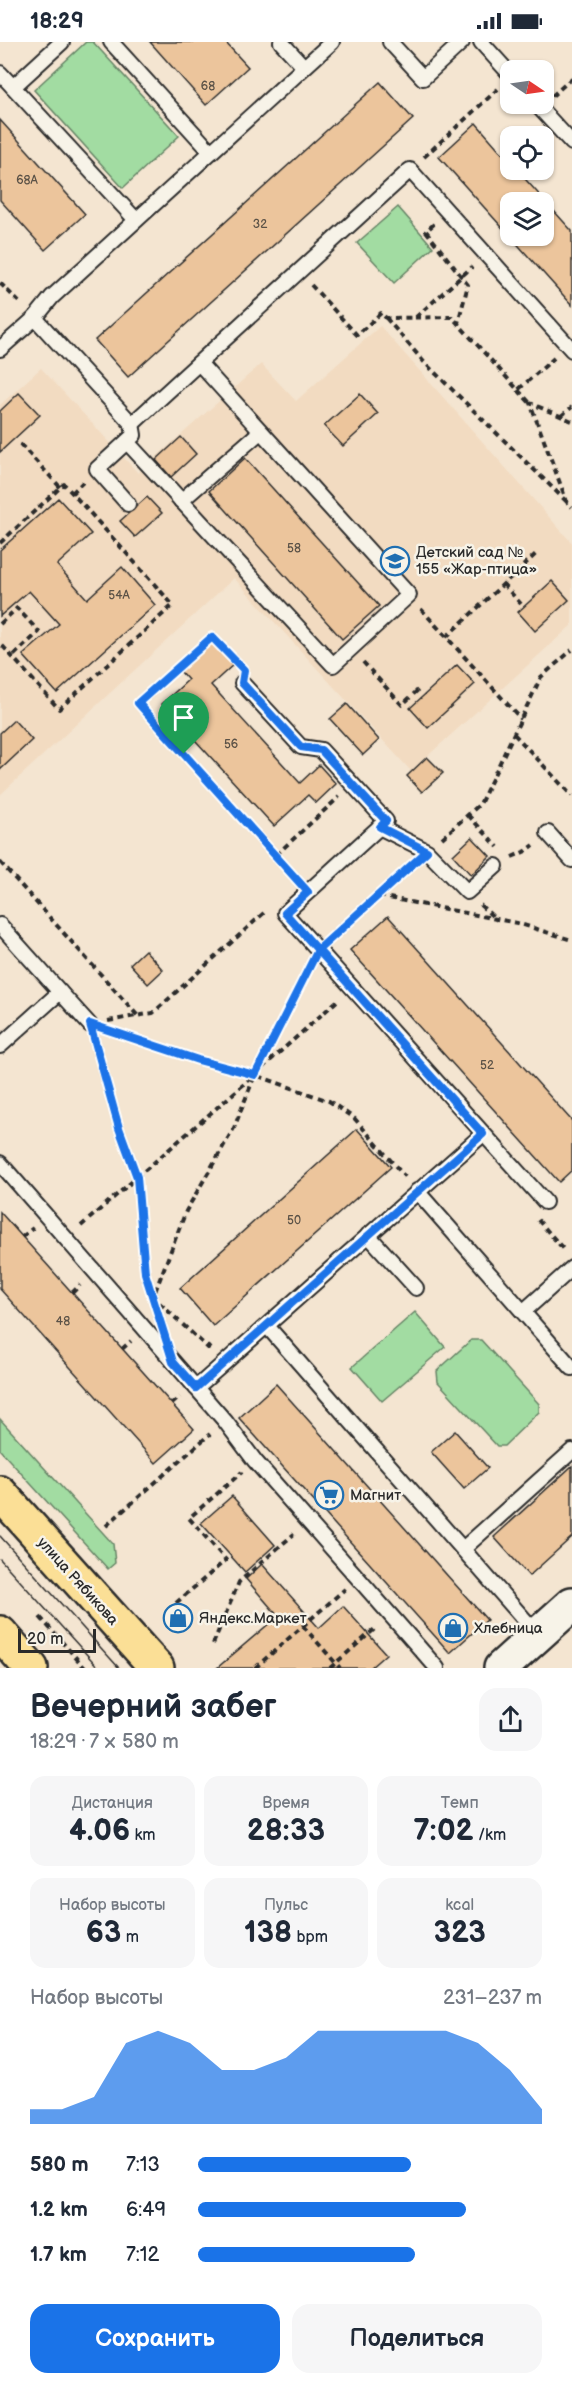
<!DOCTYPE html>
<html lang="ru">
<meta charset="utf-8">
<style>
:root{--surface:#fff;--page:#f6f6f7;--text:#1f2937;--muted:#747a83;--accent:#1a73e8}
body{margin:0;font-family:"Balsamiq Sans",sans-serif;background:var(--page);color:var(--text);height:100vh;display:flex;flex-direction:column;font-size:22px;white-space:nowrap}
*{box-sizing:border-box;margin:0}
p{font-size:20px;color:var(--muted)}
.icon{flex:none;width:33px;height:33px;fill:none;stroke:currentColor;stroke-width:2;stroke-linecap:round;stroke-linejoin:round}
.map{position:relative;height:1626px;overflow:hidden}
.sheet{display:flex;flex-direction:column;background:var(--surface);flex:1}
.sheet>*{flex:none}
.needle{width:39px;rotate:103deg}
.controls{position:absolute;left:500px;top:18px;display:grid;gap:12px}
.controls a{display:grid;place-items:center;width:54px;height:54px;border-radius:12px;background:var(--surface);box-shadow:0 2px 4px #0004;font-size:30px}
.scale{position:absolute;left:18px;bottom:15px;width:78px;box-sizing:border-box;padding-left:6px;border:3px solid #2b2b2b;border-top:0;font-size:16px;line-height:21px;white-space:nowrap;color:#2b2b2b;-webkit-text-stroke:4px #f7f3e8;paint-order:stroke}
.pin{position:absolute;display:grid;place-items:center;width:51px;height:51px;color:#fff;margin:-62px -26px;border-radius:50% 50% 50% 0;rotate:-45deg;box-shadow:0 0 6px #0007}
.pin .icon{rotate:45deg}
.round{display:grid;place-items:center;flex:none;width:63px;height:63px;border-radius:18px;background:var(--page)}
.overview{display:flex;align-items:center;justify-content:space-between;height:102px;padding:0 30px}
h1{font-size:33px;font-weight:700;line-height:45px}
.stats{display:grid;grid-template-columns:repeat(3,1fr);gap:9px;height:102px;padding:6px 30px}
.stats div{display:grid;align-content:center;border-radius:15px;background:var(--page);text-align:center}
.stats b{font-size:30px;font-weight:700}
.stats small{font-size:16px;font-weight:400}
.stats p{font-size:16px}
.chart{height:168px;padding:12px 30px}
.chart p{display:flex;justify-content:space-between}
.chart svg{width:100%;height:108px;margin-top:6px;fill:var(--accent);opacity:.7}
.button{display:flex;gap:12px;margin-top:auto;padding:12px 30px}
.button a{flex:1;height:69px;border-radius:18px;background:var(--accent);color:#fff;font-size:24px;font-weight:700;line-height:69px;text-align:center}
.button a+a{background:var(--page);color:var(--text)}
ul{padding:0 30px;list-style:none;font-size:20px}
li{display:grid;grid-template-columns:96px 72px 1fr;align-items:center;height:45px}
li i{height:15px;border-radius:8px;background:var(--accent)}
.status{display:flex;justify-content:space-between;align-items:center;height:42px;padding:0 30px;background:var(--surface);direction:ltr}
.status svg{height:16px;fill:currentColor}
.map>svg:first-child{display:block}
.built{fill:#f2dbc1}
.green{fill:#a2dca2;stroke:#668466;stroke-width:1.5}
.building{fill:#ecc59c;stroke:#2b2b2b;stroke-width:1.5;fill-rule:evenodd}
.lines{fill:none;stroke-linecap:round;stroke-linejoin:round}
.lane-casing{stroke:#2b2b2b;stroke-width:18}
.secondary-casing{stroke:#2b2b2b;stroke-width:38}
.primary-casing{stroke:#2b2b2b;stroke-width:38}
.path{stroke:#2b2b2b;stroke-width:4;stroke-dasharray:6 4.5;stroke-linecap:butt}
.lane{stroke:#f7f3e8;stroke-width:14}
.secondary{stroke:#f7f3e8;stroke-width:33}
.primary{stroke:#fbdf96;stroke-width:33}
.tram{stroke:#2b2b2b;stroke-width:1.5}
.route-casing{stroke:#fff;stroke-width:12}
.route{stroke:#1a73e8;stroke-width:8}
.labels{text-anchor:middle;stroke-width:5;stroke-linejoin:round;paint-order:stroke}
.number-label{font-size:12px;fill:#5b5247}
.poi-label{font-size:15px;fill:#2b2b2b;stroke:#f7f3e8;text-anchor:start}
.street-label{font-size:15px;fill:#2b2b2b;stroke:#f7f3e8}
</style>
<div class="status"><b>18:29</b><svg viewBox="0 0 49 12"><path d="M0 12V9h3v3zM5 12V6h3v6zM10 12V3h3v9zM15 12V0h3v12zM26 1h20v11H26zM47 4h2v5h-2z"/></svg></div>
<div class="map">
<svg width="572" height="1626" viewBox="0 0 572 1626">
<rect width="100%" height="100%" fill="#f4e5d1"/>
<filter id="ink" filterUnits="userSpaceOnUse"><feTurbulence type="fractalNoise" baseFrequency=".0167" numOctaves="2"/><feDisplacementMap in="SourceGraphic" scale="12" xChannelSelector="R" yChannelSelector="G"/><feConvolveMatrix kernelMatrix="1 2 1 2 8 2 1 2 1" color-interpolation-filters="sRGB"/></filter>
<g filter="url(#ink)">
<!-- built -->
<path class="built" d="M380 284 572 501V583L411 729 234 536 0 753V363L41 326 138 431 261 322 296 359Z"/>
<!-- green -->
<g class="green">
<path d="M86 0H93L179 94 123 146 34 48Z"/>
<path d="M398 165 433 205 394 241 357 201Z"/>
<path d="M415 1270 445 1305 382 1359 352 1325Z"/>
<path d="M471 1298H481L539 1362V1370L504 1404H497L438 1340 437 1329Z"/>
<path d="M0 1377 113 1502 115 1521 108 1527 0 1408Z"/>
</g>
<!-- building -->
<g class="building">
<path d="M150 0H225L248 25 206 63Z"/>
<path d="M380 40 413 77 128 335 95 298Z"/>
<path d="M0 78 85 172 45 208 0 158Z"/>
<path d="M476 81 510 120V128H517L572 189V263L439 115ZM510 160H543V194H510Z"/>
<path d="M19 351 40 373 0 410V369Z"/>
<path d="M360 352 378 372 343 404 324 384Z"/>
<path d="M181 395 196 412 171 435 156 418Z"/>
<path d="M245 416 379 564 342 597 209 449Z"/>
<path d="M147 455 162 471 135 495 120 479Z"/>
<path d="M58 456 91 492 57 523 87 557 122 525 155 563 57 651 23 613 59 582 29 549 0 574V508Z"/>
<path d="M552 539 569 558 535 589 518 570Z"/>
<path d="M212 599 234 622 211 643 300 741 319 723 336 742 316 761 308 753 274 784 162 662 188 638 180 629Z"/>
<path d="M457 623 475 642 428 686 410 666Z"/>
<path d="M347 662 379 698 363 713 330 677Z"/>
<path d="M14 678 32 698 0 728V691Z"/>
<path d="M427 715 443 731 422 750 407 734Z"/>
<path d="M472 795 490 814 471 833 453 813Z"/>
<path d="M388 874 572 1079V1128L559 1140 350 908Z"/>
<path d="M145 908 163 928 148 942 130 922Z"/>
<path d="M357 1087 391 1125 213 1284 180 1246Z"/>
<path d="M0 1170 194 1387 156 1421 0 1247Z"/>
<path d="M276 1342 487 1578 450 1611 239 1376Z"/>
<path d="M455 1389 488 1426 464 1447 431 1410Z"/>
<path d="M572 1424V1495L529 1534 494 1495Z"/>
<path d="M232 1454 275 1503 245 1530 201 1481Z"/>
<path d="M262 1522 319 1586 343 1564 386 1612 370 1626H217L278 1574 246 1537Z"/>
</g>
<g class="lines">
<!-- lane casing -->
<g class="lane-casing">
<g id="lane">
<path d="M62 0 13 45 136 178"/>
<path d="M111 0 211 110"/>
<path d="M281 0 304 25"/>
<path d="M390 0 423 36 462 0"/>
<path d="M481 0 510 32"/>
<path d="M0 31 13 45"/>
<path d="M536 62 572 101"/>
<path d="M35 276 132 382 134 393 97 427 128 462"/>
<path d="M0 307 35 276 52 255 332 0"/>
<path d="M132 382 410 128 572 308"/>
<path d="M127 400 333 623 409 553 199 321"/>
<path d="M181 459 260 390"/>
<path d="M242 641 301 705 321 708 386 779 285 871 545 1160"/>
<path d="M379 785 427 809 467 850 496 824"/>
<path d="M548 791 572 818"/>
<path d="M0 883 60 950 0 1004"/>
<path d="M60 950 90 983"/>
<path d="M0 1121 225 1379 255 1419 437 1626"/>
<path d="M417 1149 572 1326"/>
<path d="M368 1193 416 1246"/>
<path d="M523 1270 572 1226"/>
<path d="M267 1284 538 1593"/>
<path d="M196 1346 483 1092"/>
<path d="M463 1507 572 1409"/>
</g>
</g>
<!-- secondary casing -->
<g class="secondary-casing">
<path id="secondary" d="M501 1626 572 1562"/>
</g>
<!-- primary casing -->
<g class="primary-casing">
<g id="primary">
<path d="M0 1451 157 1626"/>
<path d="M0 1591 31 1626"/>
</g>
</g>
<!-- path -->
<g class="path">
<path d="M552 54 572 36"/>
<path d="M424 115 498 47"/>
<path d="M434 182 426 189 468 243 458 281"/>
<path d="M0 241 21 262"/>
<path d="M311 243 357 293 381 271 386 276 452 275 518 348 554 316"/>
<path d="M416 275 472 225"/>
<path d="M386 276 424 320 567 460"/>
<path d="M518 348 530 361"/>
<path d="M561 374 572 365"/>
<path d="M572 379 530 361 567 460 572 465"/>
<path d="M20 402 61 446"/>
<path d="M72 451 83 440"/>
<path d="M0 501 64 442 173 563 59 667 0 601"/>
<path d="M503 542 521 562"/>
<path d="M421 567 521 677"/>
<path d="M0 582 17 566 39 590 12 615"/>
<path d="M446 595 537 511"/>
<path d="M363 620 402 663 419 647"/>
<path d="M239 624 212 595 138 661 296 835"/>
<path d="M514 692 572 754"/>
<path d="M468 773 498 805"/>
<path d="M442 796 480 762 541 635 572 608"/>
<path d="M276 813 339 755"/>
<path d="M512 815 526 809 534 803"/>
<path d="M0 820 138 974"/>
<path d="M379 854 517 881 572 898"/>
<path d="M480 863 497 878"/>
<path d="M333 895 412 823"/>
<path d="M108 979 153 971 265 870"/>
<path d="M108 988 198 1018 255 1033 329 1059 355 1077 405 1135"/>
<path d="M95 1000 119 1086 137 1135 145 1231 159 1272"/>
<path d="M262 1026 339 957"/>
<path d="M538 1178 565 1209"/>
<path d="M81 1184 259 1029 309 927"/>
<path d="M22 1195 33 1186"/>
<path d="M72 1251 80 1243"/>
<path d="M210 1304 208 1306 153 1255 186 1169 234 1086 255 1033"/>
<path d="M122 1307 131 1299"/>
<path d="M172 1362 180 1355"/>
<path d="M106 1484 210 1392"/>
<path d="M176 1561 226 1518 189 1476 242 1430"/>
<path d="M40 1575 85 1626"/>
<path d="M303 1584 340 1626"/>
<path d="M213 1602 239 1540 294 1492"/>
<path d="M255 1626 345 1547"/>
<path d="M330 1626 377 1585"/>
</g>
<!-- lane -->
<use href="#lane" class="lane"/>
<!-- secondary -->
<use href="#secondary" class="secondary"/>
<!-- primary -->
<use href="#primary" class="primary"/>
<!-- tram -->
<g class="tram">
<path d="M0 1494 119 1626"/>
<path d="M0 1517 99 1626"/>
</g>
</g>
</g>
<g class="lines" filter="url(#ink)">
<!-- route casing -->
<g class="route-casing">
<path id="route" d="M184 712 308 850 285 871 318 908 255 1033 198 1018 90 982 119 1086 137 1135 145 1231 173 1320 196 1346 483 1092 318 908 427 809 380 785 386 779 321 708 301 705 242 641 244 628 212 595 138 661 184 712"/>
</g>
<!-- route -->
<use href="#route" class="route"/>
</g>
<!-- icons -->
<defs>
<g id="school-ring" transform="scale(1.5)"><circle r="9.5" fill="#f7f3e8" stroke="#1f6fb2" stroke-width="1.5"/><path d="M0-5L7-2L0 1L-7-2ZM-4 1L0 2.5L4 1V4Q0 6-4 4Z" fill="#1f6fb2"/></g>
<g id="supermarket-ring" transform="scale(1.5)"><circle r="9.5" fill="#f7f3e8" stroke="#1f6fb2" stroke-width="1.5"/><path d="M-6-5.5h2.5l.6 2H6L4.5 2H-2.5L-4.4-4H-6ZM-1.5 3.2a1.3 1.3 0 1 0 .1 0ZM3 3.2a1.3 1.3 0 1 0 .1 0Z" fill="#1f6fb2"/></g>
<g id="shop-ring" transform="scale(1.5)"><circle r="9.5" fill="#f7f3e8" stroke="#1f6fb2" stroke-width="1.5"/><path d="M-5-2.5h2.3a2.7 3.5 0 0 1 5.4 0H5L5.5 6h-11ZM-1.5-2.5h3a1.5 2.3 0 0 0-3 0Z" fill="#1f6fb2"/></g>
</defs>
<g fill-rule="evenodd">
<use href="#school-ring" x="395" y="519"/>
<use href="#supermarket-ring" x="329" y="1453"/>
<use href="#shop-ring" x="178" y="1576"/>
<use href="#shop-ring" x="453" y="1586"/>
</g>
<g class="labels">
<!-- number labels -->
<g class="number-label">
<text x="208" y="48">68</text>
<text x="27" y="142">68А</text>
<text x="260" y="186">32</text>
<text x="294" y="510">58</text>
<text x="119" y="557">54А</text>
<text x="231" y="706">56</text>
<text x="487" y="1027">52</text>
<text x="294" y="1182">50</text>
<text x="63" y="1283">48</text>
</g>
<!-- poi labels -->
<g class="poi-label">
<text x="416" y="515">Детский сад №<tspan x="416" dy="17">155 «Жар-птица»</tspan></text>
<text x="350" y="1458">Магнит</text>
<text x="199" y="1581">Яндекс.Маркет</text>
<text x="474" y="1591">Хлебница</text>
</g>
<!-- street labels -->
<g class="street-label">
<text transform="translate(78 1539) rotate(48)" y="5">улица Рябикова</text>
</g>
</g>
</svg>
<div class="controls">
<a><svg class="needle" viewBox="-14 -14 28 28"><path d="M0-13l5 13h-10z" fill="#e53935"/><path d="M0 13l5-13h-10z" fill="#747a83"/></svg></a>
<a><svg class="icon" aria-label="locate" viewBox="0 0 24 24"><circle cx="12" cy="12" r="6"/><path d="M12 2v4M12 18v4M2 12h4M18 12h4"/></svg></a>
<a><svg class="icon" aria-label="layers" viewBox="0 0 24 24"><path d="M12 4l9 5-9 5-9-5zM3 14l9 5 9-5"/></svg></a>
</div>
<div class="scale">20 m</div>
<div class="pin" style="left:184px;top:712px;background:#1e9e55"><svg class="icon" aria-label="arrive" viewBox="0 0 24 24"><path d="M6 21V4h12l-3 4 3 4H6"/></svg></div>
</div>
<section class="sheet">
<div class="overview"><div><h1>Вечерний забег</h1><p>18:29 · 7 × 580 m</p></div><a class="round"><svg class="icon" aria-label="share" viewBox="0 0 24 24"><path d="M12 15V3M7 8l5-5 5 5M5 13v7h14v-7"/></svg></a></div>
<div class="stats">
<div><p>Дистанция</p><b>4.06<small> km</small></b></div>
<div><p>Время</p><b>28:33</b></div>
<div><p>Темп</p><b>7:02<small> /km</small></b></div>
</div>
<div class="stats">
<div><p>Набор высоты</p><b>63<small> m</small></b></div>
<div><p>Пульс</p><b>138<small> bpm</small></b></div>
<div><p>kcal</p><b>323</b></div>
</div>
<div class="chart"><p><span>Набор высоты</span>231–237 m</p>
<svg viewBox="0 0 160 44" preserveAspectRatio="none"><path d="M0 44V38L10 38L20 33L30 11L40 6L50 11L60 22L70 22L80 17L90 6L100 6L110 6L120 6L130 6L140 11L150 22L160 38V44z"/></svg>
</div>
<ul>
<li><b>580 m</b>7:13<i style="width:62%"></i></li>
<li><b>1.2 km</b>6:49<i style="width:78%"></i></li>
<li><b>1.7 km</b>7:12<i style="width:63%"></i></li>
</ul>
<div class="button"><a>Сохранить</a><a>Поделиться</a></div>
</section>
